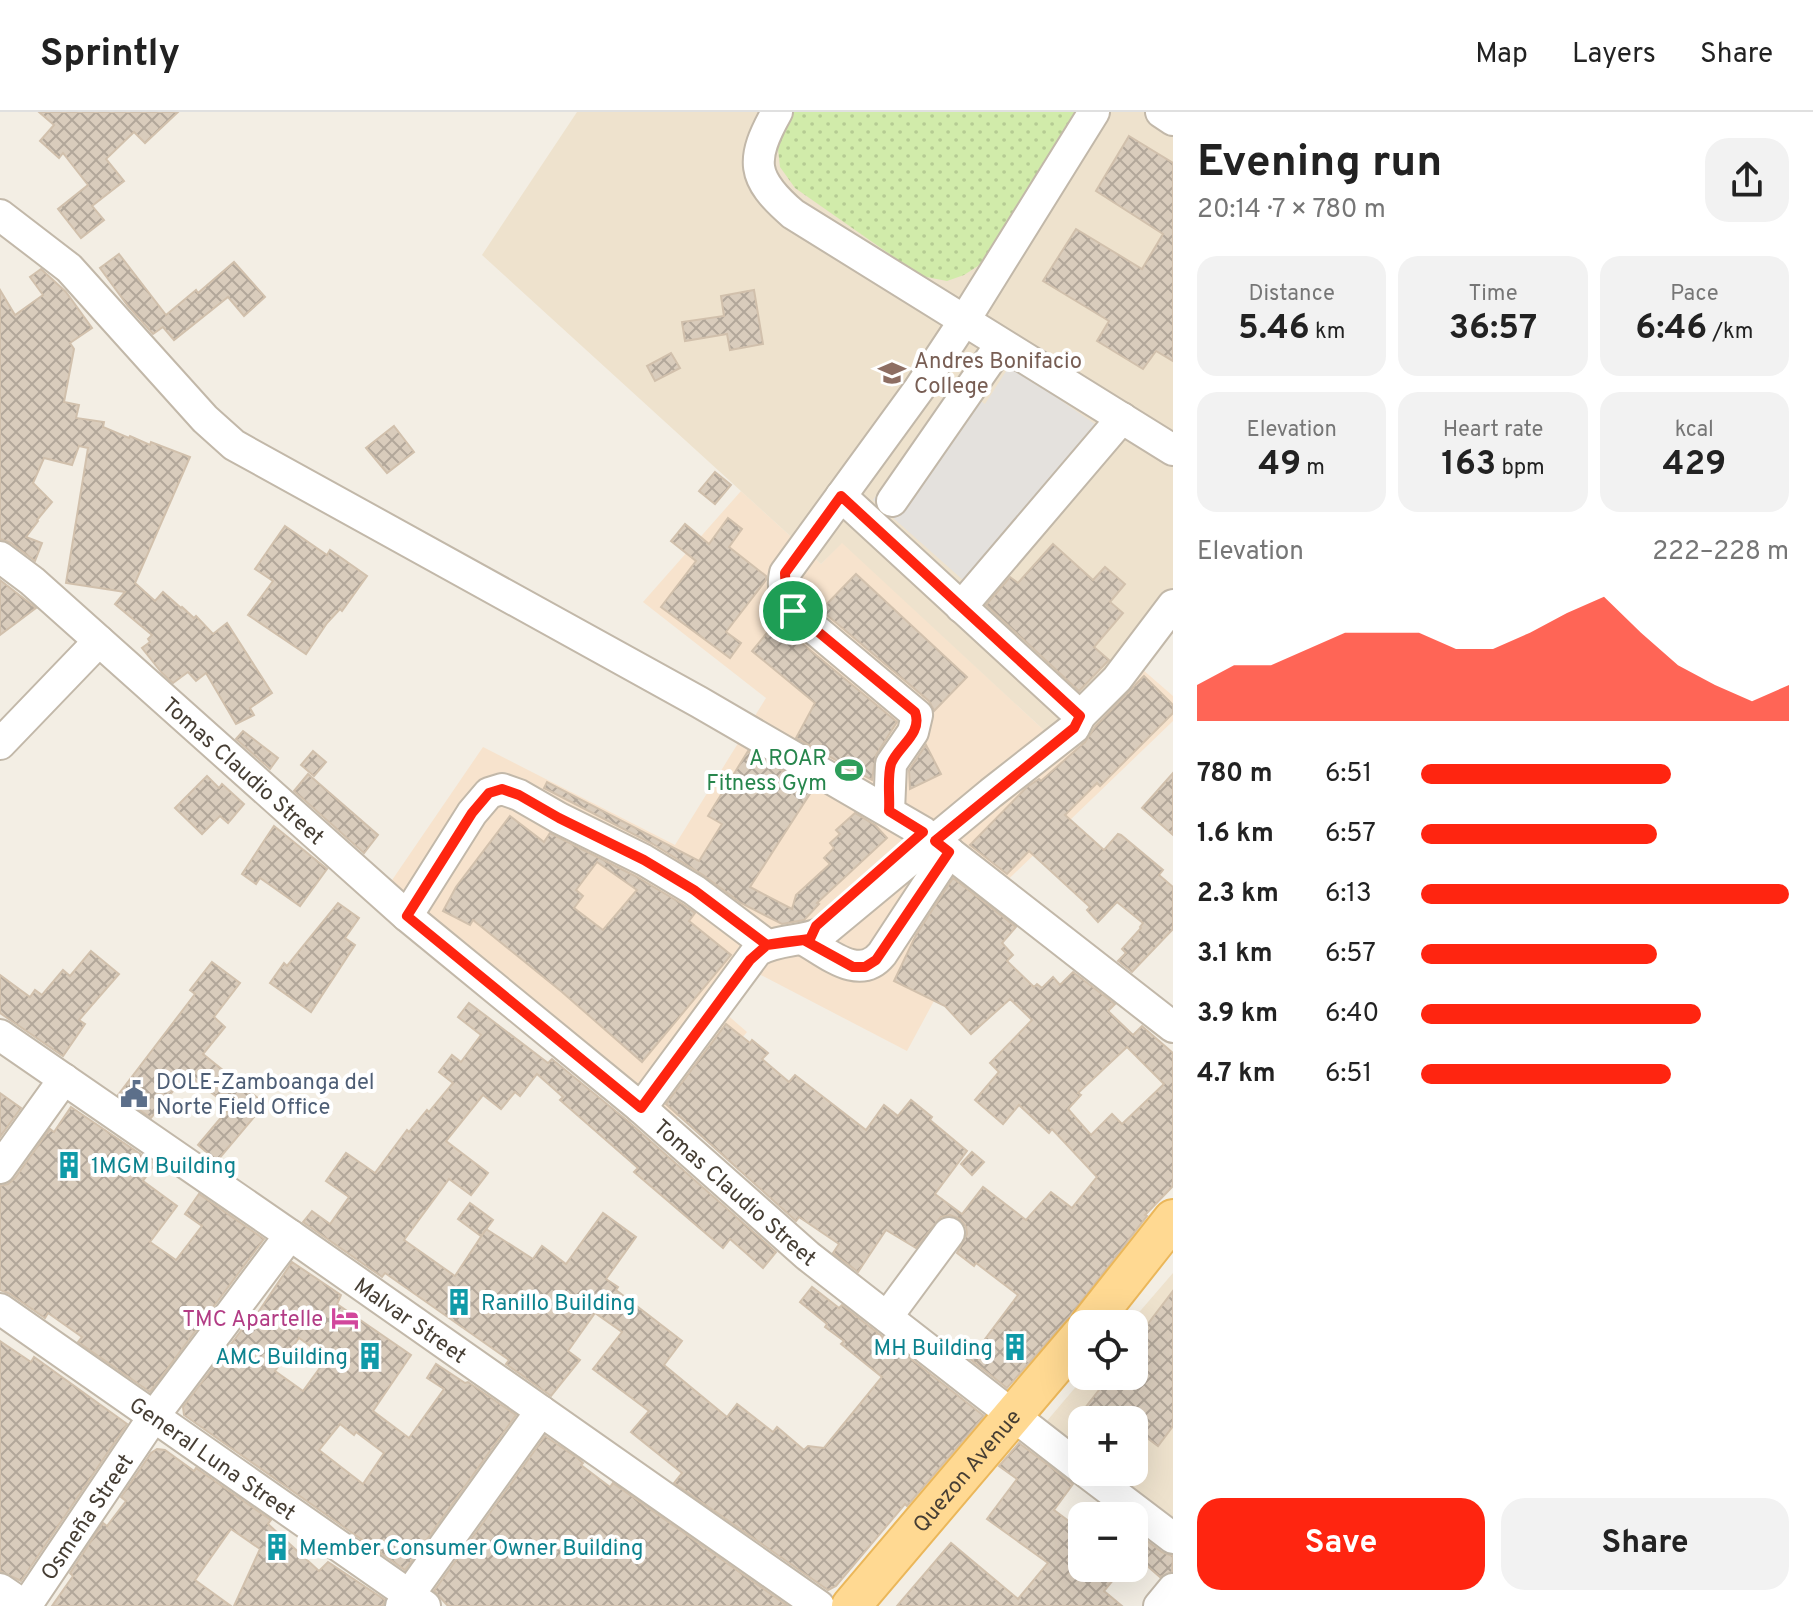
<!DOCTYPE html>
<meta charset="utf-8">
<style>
:root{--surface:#fff;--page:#f2f2f2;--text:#222;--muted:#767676;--line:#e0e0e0;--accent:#ff2510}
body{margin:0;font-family:Overpass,sans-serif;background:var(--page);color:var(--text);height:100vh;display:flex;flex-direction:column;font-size:30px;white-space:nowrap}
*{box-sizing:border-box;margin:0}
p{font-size:26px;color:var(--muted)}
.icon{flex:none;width:44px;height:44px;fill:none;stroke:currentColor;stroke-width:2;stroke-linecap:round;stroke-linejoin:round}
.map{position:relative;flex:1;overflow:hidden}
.side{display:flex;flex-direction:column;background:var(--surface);width:640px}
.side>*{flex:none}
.buttons{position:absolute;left:1068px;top:1198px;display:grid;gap:16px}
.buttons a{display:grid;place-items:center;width:80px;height:80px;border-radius:16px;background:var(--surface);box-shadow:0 8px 32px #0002;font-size:40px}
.pin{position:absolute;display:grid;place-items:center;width:68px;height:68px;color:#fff;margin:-34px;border:4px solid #fff;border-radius:50%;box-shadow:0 2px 8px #0007}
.round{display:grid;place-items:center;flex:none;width:84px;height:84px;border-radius:24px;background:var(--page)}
.headline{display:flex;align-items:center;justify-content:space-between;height:136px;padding:0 24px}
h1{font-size:44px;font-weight:700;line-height:60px}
.stats{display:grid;grid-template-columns:repeat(3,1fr);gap:12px;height:136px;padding:8px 24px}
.stats div{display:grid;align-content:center;border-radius:20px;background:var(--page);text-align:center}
.stats b{font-size:34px;font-weight:700}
.stats small{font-size:22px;font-weight:400}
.stats p{font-size:22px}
.chart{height:224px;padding:16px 24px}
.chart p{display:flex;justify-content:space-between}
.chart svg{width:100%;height:144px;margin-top:8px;fill:var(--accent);opacity:.7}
.cta{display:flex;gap:16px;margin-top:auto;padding:16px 24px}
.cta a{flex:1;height:92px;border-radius:24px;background:var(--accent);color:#fff;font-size:32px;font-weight:700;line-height:92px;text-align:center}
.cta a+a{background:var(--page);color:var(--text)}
ul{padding:0 24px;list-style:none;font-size:26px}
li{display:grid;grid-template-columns:128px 96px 1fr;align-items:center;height:60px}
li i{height:20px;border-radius:10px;background:var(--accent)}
header{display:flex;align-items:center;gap:48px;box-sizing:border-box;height:112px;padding:0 40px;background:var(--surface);border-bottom:2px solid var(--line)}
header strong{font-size:38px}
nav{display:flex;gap:44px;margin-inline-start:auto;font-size:28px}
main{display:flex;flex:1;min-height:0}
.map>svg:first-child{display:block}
.commercial{fill:#f7e3cd}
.education{fill:#eee2cd}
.grass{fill:url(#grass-dots)}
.parking{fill:#e4e1dd}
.building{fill:url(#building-cross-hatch);stroke:#d1c0ac;stroke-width:2;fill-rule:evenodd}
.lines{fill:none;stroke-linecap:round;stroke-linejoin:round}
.minor-casing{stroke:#c2b8a9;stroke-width:34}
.major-casing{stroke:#ebb75a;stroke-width:42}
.minor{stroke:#fff;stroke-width:30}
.major{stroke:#ffd992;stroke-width:38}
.route-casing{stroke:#fff;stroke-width:16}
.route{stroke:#ff2510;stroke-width:10}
.labels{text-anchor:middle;stroke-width:8;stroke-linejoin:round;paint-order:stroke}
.education-label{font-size:22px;fill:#785e54;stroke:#fff;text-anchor:start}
.leisure-label{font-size:22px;fill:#27864d;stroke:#fff;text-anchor:end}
.street-label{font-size:22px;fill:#463e34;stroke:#fff}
.service-label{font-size:22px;fill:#4e5e75;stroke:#fff;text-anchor:start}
.culture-label{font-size:22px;fill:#0d838f;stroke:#fff;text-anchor:start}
.hotel-label{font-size:22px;fill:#b23c85;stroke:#fff;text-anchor:end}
</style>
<header>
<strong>Sprintly</strong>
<nav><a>Map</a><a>Layers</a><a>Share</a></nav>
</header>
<main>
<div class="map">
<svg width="1173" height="1494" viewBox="0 0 1173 1494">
<defs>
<pattern id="grass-dots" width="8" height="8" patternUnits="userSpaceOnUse" patternTransform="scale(2)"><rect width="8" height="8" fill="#d1ebaa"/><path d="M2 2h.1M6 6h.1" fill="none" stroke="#b5cb93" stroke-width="1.8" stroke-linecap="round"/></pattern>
<pattern id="building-cross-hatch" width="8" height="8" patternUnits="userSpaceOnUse" patternTransform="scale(2)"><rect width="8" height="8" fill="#d9ccbc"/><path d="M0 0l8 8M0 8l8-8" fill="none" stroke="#b2a79a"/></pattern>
</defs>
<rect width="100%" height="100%" fill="#f3eee4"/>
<!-- commercial -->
<path class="commercial" d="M741 379 821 452 842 430 1062 635 1142 557 1173 584V609L990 785 907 939 757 861 724 900 747 920 673 1010 388 774 483 635 675 733 766 586 643 490Z"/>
<!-- education -->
<g class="education">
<path d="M577 0H1173V514L1062 635 842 431 821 452 482 143Z"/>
<path d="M1173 1161V1412L1101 1360H1134V1308H1082V1346L1041 1316 1085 1264H1134V1212H1129Z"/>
</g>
<!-- grass -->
<path class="grass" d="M790 0H1074L1070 12 984 150 964 163 947 169 921 164 795 76 780 55 778 37 781 15Z"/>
<!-- parking -->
<path class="parking" d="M1010 253 1118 328 982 485 873 388 953 271 985 292Z"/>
<!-- building -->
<g class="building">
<path d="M39 0H178L145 31 134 20 106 47 124 69 92 94 104 108 81 126 58 97 88 73 63 41 59 46 40 29 54 13Z"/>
<path d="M1129 24 1173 51V249L1156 239 1143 257 1097 229 1109 209 1043 169 1076 117 1142 157 1163 122 1096 79Z"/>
<path d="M119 142 166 203 196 178 198 181 234 150 265 185 244 204 228 185 174 228 163 215 153 222 128 194 100 156Z"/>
<path d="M41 157 66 180 92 216 70 231 74 237 64 290 79 293 76 306 104 310 103 315 129 326 130 324 150 333 151 330 190 345 135 471 155 489 163 480 181 496 182 495 194 506 196 504 213 522 227 511 272 581 250 596 254 603 236 612 206 561 196 569 188 560 173 571 162 561 142 536 150 530 148 527 152 523 115 492 125 480 66 471 88 336 79 334 72 353 44 346 33 371 52 390 37 408 38 409 26 425 42 431 35 449 11 431 0 427V178L15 203 43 183 30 165Z"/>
<path d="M754 178 763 232 730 238 727 222 685 229 682 210 724 204 721 184Z"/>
<path d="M671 241 680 256 655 269 647 254Z"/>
<path d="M394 314 414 340 387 361 366 336Z"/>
<path d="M715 360 731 373 715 392 699 379Z"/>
<path d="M728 406 742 417 729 435 766 464V468L726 520 741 531 730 546 661 495 696 449 671 429 685 412 709 432Z"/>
<path d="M285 414 327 443 330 438 367 464 342 499 340 497 327 511 306 542 248 503 273 469 255 457Z"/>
<path d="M1053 432 1093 468 1105 455 1125 472 1110 490 1123 501 1094 535 1109 548 1079 579 986 493 1010 465 1018 471Z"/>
<path d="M856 462 967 565 934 599 929 589 821 498Z"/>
<path d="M0 468 36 496 0 523Z"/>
<path d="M776 510 897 610 876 643 872 668 796 626 815 591 752 539Z"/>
<path d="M1144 564 1173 593V601L1100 674 1097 671 1065 703 1104 738 1118 722 1121 723 1163 758 1159 763 1173 775V817L1132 860 1118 849 1126 841 1122 837 1141 816 1140 815 1143 811 1117 790 1098 810 1087 798 1090 795 1029 739 1007 762 970 733 1027 675 1039 667 1041 669 1085 630 1095 615Z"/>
<path d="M243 619 278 646 270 657 236 627Z"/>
<path d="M926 633 941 662 910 677 909 658Z"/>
<path d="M313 639 326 650 314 664 301 653Z"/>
<path d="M748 639 813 677 750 775 792 797 796 783 830 752 824 746 834 736 830 731 840 722 836 718 855 701 875 713 887 726 817 791 819 792 804 808 782 812 741 791 703 763 653 732 544 676 547 670 699 749 722 712 708 704Z"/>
<path d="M1173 661V723L1142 696Z"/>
<path d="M308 662 378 723 364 741 294 679Z"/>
<path d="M207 664 219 676 222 672 244 692 228 711 220 704 202 722 175 696Z"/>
<path d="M510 704 544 730 550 721 635 764 684 793 695 801 689 809 731 843 642 950 562 880 473 808 470 813 443 799 456 775ZM597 750 637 778 603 818 574 796 583 784 576 778Z"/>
<path d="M274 714 327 757 300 794 260 766 256 772 242 762Z"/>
<path d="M953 766 1016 815 1002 831 1013 843 1007 849 1034 875 1037 872 1042 876 1053 865 1060 873 1073 860 1115 892 1108 899 1133 923 1142 914 1173 941V1074L1145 1103 1147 1104 1069 1205 1007 1276 970 1247 1018 1183 976 1151 974 1154 957 1141 967 1122 966 1115 960 1107 950 1103 941 1105 916 1136 886 1118 858 1160 833 1141 839 1132 799 1105 796 1109 666 992 726 912 750 931 752 928 768 941 762 947 789 970 795 963 866 1018 884 993 898 1004 911 988 932 1005 930 1008 967 1039 935 1082 962 1102 983 1075 1026 1108 1051 1080 1072 1096 1097 1065 1052 1017 1049 1021 1019 993 1003 1012 975 988 999 960 990 951 1032 908 1010 887 971 922 945 894 894 869 916 823ZM1127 935 1164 972 1122 1012 1112 1002 1091 1023 1068 997 1081 983 1078 981Z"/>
<path d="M338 791 359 806 345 826 355 833 311 900 270 871 284 851 287 854Z"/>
<path d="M91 839 119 862 79 908 85 912 63 944 0 901V863L30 885 35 878 42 883 63 858 70 864Z"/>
<path d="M212 850 240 871 214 905 225 915 203 942 265 992 217 1049 198 1033 230 995 187 962 151 1006 118 983 195 882 190 878Z"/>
<path d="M469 891 548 951 552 947 629 1010 776 1140 763 1156 730 1127 723 1136 634 1060 638 1056 560 988 563 985 537 962 520 984 515 980 501 997 483 983 446 1029 488 1061 471 1083 449 1067 404 1128 455 1164 486 1117 533 1147 542 1134 566 1152 603 1101 636 1125 606 1167 618 1175 616 1178 682 1229 664 1253 727 1305 737 1292 773 1320 777 1315 804 1338 808 1334 824 1336 882 1265 841 1232 844 1229 825 1215 827 1212 800 1190 812 1175 839 1196 842 1193 984 1304 907 1394 905 1392 836 1474 828 1478 674 1371 682 1361 631 1320 649 1299 593 1257 622 1220 595 1201 568 1239 580 1248 551 1284 506 1252 509 1248 385 1161 382 1165 303 1110 312 1099 330 1112 349 1085 326 1069 346 1041 375 1061 407 1018 409 1020 427 998 429 1000 453 971 439 960 452 943 461 950 481 923 458 905Z"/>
<path d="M0 981 21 996 0 1025Z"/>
<path d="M71 995 155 1052 143 1069 177 1094 150 1130 176 1148 202 1114 185 1102 199 1082 264 1127 150 1280 78 1230 82 1225 48 1201 45 1206 10 1182 0 1178V1074L8 1072 15 1066 50 1017 54 1020Z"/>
<path d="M972 1040 984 1050 972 1063 961 1052Z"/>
<path d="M470 1091 493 1108 481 1124 458 1107Z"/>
<path d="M292 1150 341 1183 337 1192 411 1243 373 1299 409 1326 444 1277 427 1266 436 1252 465 1271 468 1270 516 1303 405 1458 184 1303 183 1295 253 1203 255 1205ZM299 1226 327 1246 303 1279 275 1259ZM340 1312 354 1323 356 1320 384 1341 363 1372 319 1338Z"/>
<path d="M1173 1179V1314L1158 1334 1134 1316V1308H1090L1081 1301 1110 1264H1134V1230Z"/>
<path d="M0 1229 31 1250 34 1245 127 1312 21 1469 0 1459Z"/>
<path d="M545 1324 579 1347 583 1351 581 1353 610 1375 613 1371 788 1494H448L434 1479Z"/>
<path d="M1019 1331 1073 1372 1054 1398 1082 1419V1456H1123L1104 1479 1122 1494H897L951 1431 1018 1487 1048 1451 987 1407 1017 1367 999 1354Z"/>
<path d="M157 1337 165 1338 194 1359 196 1356 271 1408 268 1412 319 1459 328 1450 385 1488 383 1494H234L260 1437 231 1417 195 1468 231 1494H52L73 1464 70 1461 103 1411 107 1414 126 1389 121 1385 151 1341Z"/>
<path d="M1134 1419 1162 1440 1173 1444 1172 1460 1160 1465 1145 1452 1134 1465Z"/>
</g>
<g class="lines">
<!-- minor casing -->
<g class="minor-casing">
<g id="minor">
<path d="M777 0C750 48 751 66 793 102L1173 338"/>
<path d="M1161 0 1173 8"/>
<path d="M0 103 69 156 205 307 234 333 699 590 923 720 1173 915"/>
<path d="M841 384 1080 604"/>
<path d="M892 389 1001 232"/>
<path id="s1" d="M0 445 32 469 407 804 641 996 808 1144 1082 1357"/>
<path d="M961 495 1122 306"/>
<path d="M0 632 99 529"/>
<path d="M889 699 891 652 913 620 917 603 793 499C785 489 782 474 785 461L919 277 964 209 1094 0"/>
<path d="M407 804 472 701 489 681 502 677 519 683 559 706 644 748 694 778 767 833"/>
<path d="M804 828C828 841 859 870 882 842L949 740"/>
<path id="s2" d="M0 923 290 1123 819 1494"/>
<path d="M641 996 757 839C777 827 801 830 822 821L991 681 1074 616 1080 604 1117 567 1173 493"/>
<path d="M0 1056 64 967"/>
<path id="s3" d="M0 1197 425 1494"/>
<path d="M887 1205 949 1121"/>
<path d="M1086 1360 1173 1426"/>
<path d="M0 1477 25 1494"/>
<path id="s4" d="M26 1494 154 1304 290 1123"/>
<path d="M401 1494 541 1299"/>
<path d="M1159 1494 1173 1477"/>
</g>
</g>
<!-- major casing -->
<g class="major-casing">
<g id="major">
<path d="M1090 1212 1173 1107"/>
<path id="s5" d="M851 1494 1082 1222"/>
</g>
</g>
<!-- minor -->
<use href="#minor" class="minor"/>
<!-- major -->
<use href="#major" class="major"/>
</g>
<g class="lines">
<!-- route casing -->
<g class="route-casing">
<path id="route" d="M793 499 915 600C923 622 898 634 891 652 887 665 890 685 889 699L923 720 816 814 810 827C796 829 781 830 767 833L694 778 644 748 559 706 519 683 502 677 489 681 472 701 407 804 641 996 750 848 767 833 804 828 853 855H865L876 848 949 740 935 729 1074 616 1080 604 841 384 785 461 786 484 793 499"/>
</g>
<!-- route -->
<use href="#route" class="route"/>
</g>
<!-- icons -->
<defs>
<g id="university-bare" transform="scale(2.16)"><path d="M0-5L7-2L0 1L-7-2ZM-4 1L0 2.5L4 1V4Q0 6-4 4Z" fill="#8d6e63" stroke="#fff" stroke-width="2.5" paint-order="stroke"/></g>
<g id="stadium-bare" transform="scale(2.16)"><path d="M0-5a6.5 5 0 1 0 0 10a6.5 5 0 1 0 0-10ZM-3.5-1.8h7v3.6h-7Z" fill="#2e9e5b" stroke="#fff" stroke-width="2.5" paint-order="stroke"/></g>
<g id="civic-bare" transform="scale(2.16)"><path d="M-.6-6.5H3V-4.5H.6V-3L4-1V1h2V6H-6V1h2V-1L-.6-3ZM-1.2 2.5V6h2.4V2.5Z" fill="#5c6f8a" stroke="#fff" stroke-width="2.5" paint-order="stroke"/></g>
<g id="building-bare" transform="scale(2.16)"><path d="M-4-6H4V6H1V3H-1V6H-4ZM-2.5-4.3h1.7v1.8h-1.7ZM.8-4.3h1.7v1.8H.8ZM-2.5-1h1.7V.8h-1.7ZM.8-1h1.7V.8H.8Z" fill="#0f9aa8" stroke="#fff" stroke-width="2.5" paint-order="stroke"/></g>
<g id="hotel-bare" transform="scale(2.16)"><path d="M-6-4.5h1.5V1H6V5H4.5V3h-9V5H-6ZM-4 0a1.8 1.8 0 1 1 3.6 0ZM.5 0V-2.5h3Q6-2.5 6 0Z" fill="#d1479c" stroke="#fff" stroke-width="2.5" paint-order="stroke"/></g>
</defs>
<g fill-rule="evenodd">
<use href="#university-bare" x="892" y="261"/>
<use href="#stadium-bare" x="849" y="658"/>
<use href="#civic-bare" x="134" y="982"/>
<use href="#building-bare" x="69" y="1053"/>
<use href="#building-bare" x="459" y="1190"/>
<use href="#hotel-bare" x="345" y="1206"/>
<use href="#building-bare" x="1015" y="1235"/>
<use href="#building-bare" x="370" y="1244"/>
<use href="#building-bare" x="277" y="1435"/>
</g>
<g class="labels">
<!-- education labels -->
<g class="education-label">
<text x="914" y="256">Andres Bonifacio<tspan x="914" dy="25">College</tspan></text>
</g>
<!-- leisure labels -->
<g class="leisure-label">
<text x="827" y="653">A ROAR<tspan x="827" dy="25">Fitness Gym</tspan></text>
</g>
<!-- street labels -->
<g class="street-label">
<text dy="8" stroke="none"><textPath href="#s1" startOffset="324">Tomas Claudio Street</textPath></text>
<text dy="8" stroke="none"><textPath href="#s1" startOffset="972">Tomas Claudio Street</textPath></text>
<text dy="8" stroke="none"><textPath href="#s2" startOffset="500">Malvar Street</textPath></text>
<text dy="8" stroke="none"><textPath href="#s3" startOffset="260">General Luna Street</textPath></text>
<text dy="8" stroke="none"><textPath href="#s5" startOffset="178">Quezon Avenue</textPath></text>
<text dy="8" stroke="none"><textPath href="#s4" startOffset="108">Osmeña Street</textPath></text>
</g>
<!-- service labels -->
<g class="service-label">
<text x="156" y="977">DOLE-Zamboanga del<tspan x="156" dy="25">Norte Field Office</tspan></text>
</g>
<!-- culture labels -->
<g class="culture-label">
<text x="91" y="1061">1MGM Building</text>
<text x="481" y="1198">Ranillo Building</text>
<text x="993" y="1243" text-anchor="end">MH Building</text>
<text x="348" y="1252" text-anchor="end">AMC Building</text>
<text x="299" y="1443">Member Consumer Owner Building</text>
</g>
<!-- hotel labels -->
<g class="hotel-label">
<text x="323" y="1214">TMC Apartelle</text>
</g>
</g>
</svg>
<div class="buttons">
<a><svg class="icon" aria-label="locate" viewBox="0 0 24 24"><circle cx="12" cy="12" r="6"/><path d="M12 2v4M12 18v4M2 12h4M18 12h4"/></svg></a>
<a>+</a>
<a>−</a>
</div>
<div class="pin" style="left:793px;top:499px;background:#1e9e55"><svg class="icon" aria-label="arrive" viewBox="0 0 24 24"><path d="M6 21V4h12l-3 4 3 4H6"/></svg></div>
</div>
<section class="side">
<div class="headline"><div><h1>Evening run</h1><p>20:14 · 7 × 780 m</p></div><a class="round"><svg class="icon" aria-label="share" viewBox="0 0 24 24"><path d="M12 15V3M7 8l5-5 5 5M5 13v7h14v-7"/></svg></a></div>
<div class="stats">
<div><p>Distance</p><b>5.46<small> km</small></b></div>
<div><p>Time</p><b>36:57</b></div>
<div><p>Pace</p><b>6:46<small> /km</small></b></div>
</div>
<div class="stats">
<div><p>Elevation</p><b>49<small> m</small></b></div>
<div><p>Heart rate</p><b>163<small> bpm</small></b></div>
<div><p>kcal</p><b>429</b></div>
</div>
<div class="chart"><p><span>Elevation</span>222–228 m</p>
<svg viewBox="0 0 160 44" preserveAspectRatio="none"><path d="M0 44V33L10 27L20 27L30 22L40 17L50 17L60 17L70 22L80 22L90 17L100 11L110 6L120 17L130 27L140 33L150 38L160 33V44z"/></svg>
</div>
<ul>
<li><b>780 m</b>6:51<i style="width:68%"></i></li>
<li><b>1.6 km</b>6:57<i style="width:64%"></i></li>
<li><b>2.3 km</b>6:13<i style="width:100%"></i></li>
<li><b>3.1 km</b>6:57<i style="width:64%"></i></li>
<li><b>3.9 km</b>6:40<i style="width:76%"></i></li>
<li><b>4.7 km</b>6:51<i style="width:68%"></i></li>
</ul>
<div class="cta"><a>Save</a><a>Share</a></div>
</section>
</main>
